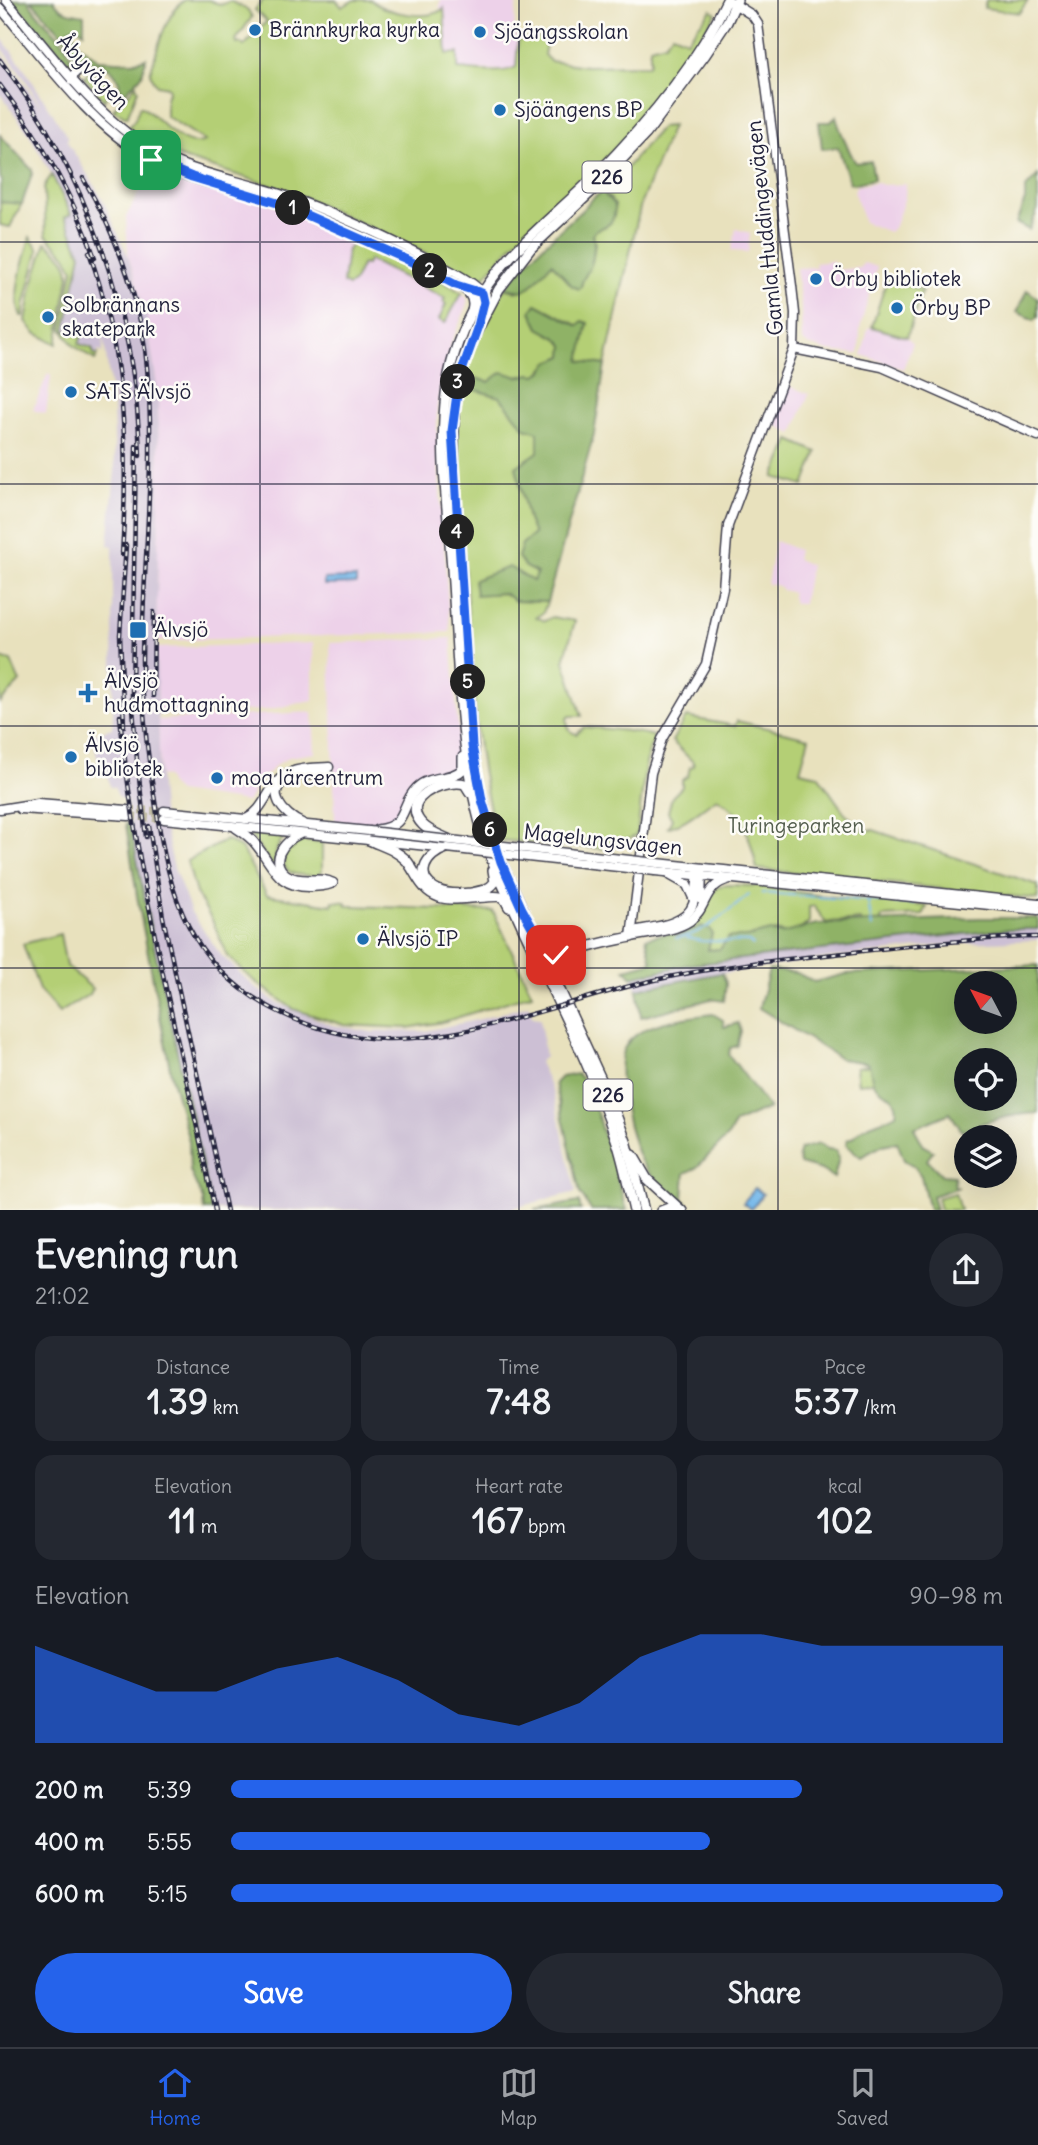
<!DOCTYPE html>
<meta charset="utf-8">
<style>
:root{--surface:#171b24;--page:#242831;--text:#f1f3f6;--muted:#9ea1a6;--line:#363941;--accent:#2563eb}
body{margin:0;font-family:Delius,sans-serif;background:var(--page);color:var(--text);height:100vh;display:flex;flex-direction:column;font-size:26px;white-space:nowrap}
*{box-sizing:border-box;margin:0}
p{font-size:23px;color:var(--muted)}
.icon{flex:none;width:38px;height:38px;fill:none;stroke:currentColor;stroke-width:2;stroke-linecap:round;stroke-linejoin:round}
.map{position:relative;height:1210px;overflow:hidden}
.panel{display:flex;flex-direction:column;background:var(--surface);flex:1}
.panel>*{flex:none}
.needle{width:46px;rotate:311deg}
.tools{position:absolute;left:954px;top:971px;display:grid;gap:14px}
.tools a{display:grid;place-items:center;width:63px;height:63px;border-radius:50%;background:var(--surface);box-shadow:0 7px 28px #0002;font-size:35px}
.pin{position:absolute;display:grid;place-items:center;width:60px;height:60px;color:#fff;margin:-30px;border-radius:14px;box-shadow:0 4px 10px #0006}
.km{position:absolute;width:35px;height:35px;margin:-18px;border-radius:50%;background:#222;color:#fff;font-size:19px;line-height:35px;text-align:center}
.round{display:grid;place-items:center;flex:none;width:74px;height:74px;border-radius:37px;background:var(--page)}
.overview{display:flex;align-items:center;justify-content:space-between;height:119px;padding:0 35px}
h1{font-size:38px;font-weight:800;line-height:52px}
.figures{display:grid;grid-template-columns:repeat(3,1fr);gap:10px;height:119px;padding:7px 35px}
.figures div{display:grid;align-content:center;border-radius:18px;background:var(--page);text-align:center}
.figures b{font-size:35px;font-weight:800}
.figures small{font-size:19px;font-weight:400}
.figures p{font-size:19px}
.chart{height:196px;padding:14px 35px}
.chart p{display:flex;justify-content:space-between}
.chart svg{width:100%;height:126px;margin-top:7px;fill:var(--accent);opacity:.7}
.primary-button{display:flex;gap:14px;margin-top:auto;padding:14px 35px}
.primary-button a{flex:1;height:80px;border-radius:42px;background:var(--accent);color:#fff;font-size:28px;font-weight:800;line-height:80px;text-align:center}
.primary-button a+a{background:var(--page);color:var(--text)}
ul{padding:0 35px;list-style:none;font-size:23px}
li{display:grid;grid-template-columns:112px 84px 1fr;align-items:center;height:52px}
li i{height:18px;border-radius:9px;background:var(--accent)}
.tabs{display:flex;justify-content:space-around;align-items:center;height:98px;border-top:2px solid var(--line);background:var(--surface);font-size:19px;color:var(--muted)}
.tabs a{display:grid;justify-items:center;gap:4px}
.tabs .active{color:var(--accent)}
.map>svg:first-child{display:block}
.built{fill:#edd1e9}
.industrial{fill:#ccbfd4}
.green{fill:#b4cf75;stroke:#6b7858;stroke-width:2}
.forest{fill:#8fb266;stroke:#586a50;stroke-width:2;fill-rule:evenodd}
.water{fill:#75b8ea;stroke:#4c6d92;stroke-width:2}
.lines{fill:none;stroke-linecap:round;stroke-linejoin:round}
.stream{stroke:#75b8ea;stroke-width:2}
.secondary-tunnel{stroke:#c0bba3;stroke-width:8;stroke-dasharray:8 4;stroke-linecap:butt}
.secondary-casing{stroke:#403f4e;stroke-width:11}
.primary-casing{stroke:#403f4e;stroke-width:12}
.secondary{stroke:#fff;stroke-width:8}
.primary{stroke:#fff;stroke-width:9}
.rail-casing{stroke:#22223b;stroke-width:4.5}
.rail{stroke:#fdfcf7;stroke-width:2;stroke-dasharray:5;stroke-linecap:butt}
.secondary-bridge-casing{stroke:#403f4e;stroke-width:11;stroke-linecap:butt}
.secondary-bridge{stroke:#fff;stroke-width:8}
.route-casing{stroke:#fff;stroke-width:14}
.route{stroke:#2563eb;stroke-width:9}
.grid{fill:none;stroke:#22223b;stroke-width:2;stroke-opacity:0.55}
.poi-dot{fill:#1f6fb2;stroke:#fdfcf7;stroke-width:2.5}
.labels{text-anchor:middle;stroke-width:5;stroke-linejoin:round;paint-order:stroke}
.shield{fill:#fdfcf7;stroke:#646373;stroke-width:2}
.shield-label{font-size:19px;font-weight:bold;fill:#22223b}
.poi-label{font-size:21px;fill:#22223b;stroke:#fdfcf7;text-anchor:start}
.street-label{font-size:21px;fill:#22223b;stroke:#fdfcf7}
.park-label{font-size:21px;fill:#555f4f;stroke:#fdfcf7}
</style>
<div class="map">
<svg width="1038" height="1211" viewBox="0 0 1038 1211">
<rect width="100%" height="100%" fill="#fdfcf7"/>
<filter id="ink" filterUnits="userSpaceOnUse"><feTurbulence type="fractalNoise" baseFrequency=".0143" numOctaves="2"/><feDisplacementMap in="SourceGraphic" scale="14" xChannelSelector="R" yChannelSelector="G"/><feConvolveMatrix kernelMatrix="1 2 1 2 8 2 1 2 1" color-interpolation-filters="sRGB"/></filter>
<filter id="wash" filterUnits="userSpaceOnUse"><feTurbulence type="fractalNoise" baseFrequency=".00686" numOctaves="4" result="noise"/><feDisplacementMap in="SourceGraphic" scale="28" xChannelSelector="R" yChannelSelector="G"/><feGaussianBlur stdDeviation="1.57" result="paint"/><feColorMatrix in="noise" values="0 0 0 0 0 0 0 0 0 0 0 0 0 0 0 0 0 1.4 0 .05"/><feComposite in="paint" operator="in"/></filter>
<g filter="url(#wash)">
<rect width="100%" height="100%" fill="#e8e1bd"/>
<!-- built -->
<g class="built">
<path d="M440 0H517L514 28 518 40 516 67 511 70 457 69 447 54 440 12Z"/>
<path d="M173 175 284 208 434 276 467 297V306L453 338 442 375 437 408V448L450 632 156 641 159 508 158 393 146 314 128 255 126 217 143 185 169 183Z"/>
<path d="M877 182 883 185 906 184 905 197 895 226 889 232 864 222 854 193 856 186Z"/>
<path d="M736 229 750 233 748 252 731 251Z"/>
<path d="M833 261 834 270 859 268 864 263 877 267 860 328 859 354 828 351 808 345 802 340 801 306 796 268 816 267 815 263Z"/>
<path d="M872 327 907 337 913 343 903 369 862 355 868 328Z"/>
<path d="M48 373 51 375 46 414 33 410Z"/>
<path d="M786 385 809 394 793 434 772 423Z"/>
<path d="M775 541 798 550 796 559 810 565 803 603 794 604 791 592 782 590 779 586 767 584Z"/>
<path d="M451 638 461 764 457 770 426 776 415 784 398 812 390 822 383 825 335 821 330 643Z"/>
<path d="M313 643V700L268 710 158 714 156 648Z"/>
<path d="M313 712 315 753 289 757 276 765 260 781 247 802 178 792 169 784 167 777 160 776 158 720Z"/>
</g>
<!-- industrial -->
<g class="industrial">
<path d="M0 36 22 65 68 137 67 141 102 198 128 256 146 314 158 393 159 508 156 641 160 785 163 820 174 868 191 912 221 955 257 989 278 1003 332 1025 372 1032 425 1031 481 1019 529 1005 532 1017 540 1018 545 1057 539 1062 553 1093 576 1192 513 1208 514 1210H212L154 946 126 799 119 798 114 787H110L106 767 97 757 93 734 112 728 113 718V546L108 545 115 471 113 405 103 335V353L98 350V354H94L92 348 79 344 65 331 81 254 65 217 70 214 52 175 29 134 0 94V50L42 108 25 79 0 45Z"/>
<path d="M1009 929H1038V940L965 943 829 958 690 978 637 989 632 977 687 965Z"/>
</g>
<!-- green -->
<g class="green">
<path d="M184 0H209L221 5 230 1 248 10 252 17 236 40 237 44 241 43 244 46 267 21 255 10 263 0H336L342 7 354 0H371C384 13 430 22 444 8L447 54 458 53V69C474 70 502 75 516 67L518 40 540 38 547 39 544 55 550 61 586 66 648 65 650 62V47L665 43 672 34 687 40 711 10 716 13 653 106 636 126 593 172 514 243 485 276 479 278 469 276 443 261 292 192 173 155 128 128 135 119 140 106C159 115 181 152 205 141L166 116V98L169 90 168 87 157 85 150 74C158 48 163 19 184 0Z"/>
<path d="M986 0H1028L1019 13 984 8Z"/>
<path d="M87 74H96L107 81 108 94 104 101 84 77Z"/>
<path d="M136 85 138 90 127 117 113 110 119 103 121 94 128 95Z"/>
<path d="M672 126 641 203 605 365 580 361 582 321 579 326 536 304 531 311 539 328 557 338 564 345 563 356 549 362 541 372 536 375 497 378 489 382 471 377 470 388 500 397 512 411 538 432V452L528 520 535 535 525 567 538 573 533 581 476 594 504 593 515 601 547 602 543 613 536 617 545 621 552 617 575 621 564 661 582 716H570L567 718C567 725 569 733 577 734L584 727C606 729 631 730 653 736L655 741 650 747 645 768 637 834 634 837 605 849 498 840C473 755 473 675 466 587 461 526 450 451 461 390 468 354 484 318 505 288L517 292 552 263 565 278 581 287 582 279 592 262 595 243 593 234 611 199 605 195 607 191 661 127Z"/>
<path d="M52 175 71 214 65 217 81 254 65 331 82 335 79 344 92 348 94 354H98L95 360 73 345 62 329 73 269 66 256 46 235 44 189 46 183Z"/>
<path d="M9 201 22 203 10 227 0 225V202Z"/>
<path d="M30 237 38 248V252L24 306V316H21C11 291 24 263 30 237Z"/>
<path d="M46 242C58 253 69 259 69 276L57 344 35 333 26 321 32 287Z"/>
<path d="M360 242 434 276 462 293 445 323 439 320 446 304 443 302 445 298 369 260 366 265 362 264 353 283 348 286 343 283 347 250 353 244Z"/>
<path d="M887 279 922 290 907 337 872 327Z"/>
<path d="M790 440 817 452 804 486 774 477Z"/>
<path d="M0 658 11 661 20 682 0 703Z"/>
<path d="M686 717 735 726 737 721 809 738 800 771 818 775 844 812 862 830H873L1038 885V899L757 869C750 838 746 815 717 798 701 808 687 823 668 827L672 819 668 812 672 797 682 787V780L688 776 690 767 694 766 693 762 672 741Z"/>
<path d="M248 833 286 836C275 846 274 856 276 870Z"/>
<path d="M226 840 241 848 267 895 332 905 333 901 346 902 347 906H353L493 911 532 994 443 1022 407 1028 344 1025 293 1009 253 980 227 956 213 922 196 893 187 861Z"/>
<path d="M296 840 322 843V871L317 876C293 875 277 875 286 846Z"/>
<path d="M725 885 761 886 822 896 927 906 923 915 882 917 879 928 863 927 860 920C848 922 838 920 826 923L814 906 809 907V922L793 936 776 931 747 937H729L720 949 708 950 712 934 710 929 701 927 678 936 672 932 709 899 717 888Z"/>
<path d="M60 934 66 966 93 989 88 995 59 1013 39 990 23 944Z"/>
<path d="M871 1065 873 1082 858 1084 856 1067Z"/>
<path d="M955 1193 960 1210H940L937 1198Z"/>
</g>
<!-- forest -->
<g class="forest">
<path d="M12 0H28C41 25 70 36 72 66Z"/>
<path d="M31 0H54C59 12 73 13 84 15V32L76 26 69 29 77 38 76 42 99 60 133 62 146 58 142 75 126 92 120 89C118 67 96 56 76 65L72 49 63 35Z"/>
<path d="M836 116C837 124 851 156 856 163L871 161 874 179 853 184 850 183 838 147 822 149 819 122H831Z"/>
<path d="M0 135 32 170V174L22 204 0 202V186L2 181 0 177Z"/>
<path d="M1038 175V209L1029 230 1016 223 1025 200V189Z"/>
<path d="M607 191 605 195 615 205C615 222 611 225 596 230L593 234C595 243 594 256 591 265 588 273 582 278 581 287L579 289 572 286 552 263 531 286 522 291 505 288C528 258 554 236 582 210 590 202 595 193 607 191Z"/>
<path d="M1027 290 1038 298V317L1034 320 1017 312Z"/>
<path d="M536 304 578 326 582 321 588 323 580 361 605 365 594 434 547 602 515 601 504 593 476 595 474 580 509 567 533 581 537 573 525 567 518 557 522 544 534 534 528 520 516 467 538 452V432L525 428 500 397 469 388 471 377 489 382 502 372 519 377 530 374 536 375 542 372 549 362 563 356 564 345 557 338 539 328 531 311Z"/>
<path d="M126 824H130L154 946 212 1210H204L203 1200 190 1171 189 1141 172 1079 137 896Z"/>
<path d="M980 918H1038V929H1009L687 965 632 977 625 969 652 962 646 938 672 932 678 936 701 926 710 929 712 933 708 950 720 949 729 937H747L770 931 781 934 817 924Z"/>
<path d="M1038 965V1113C1011 1114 986 1121 962 1131L950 1113 914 1128 924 1146 933 1151 927 1160 942 1175 954 1176 955 1188 959 1187 932 1196 936 1210H929L921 1176 914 1166 904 1160 897 1142 883 1145 861 1157 846 1145 847 1140C855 1138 855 1134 862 1129 869 1124 886 1120 896 1114 900 1095 883 1096 874 1084 870 1078 872 1070 868 1063L841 1059 759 1008 769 970 797 973 814 982 846 974ZM966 984H1004V1022H966ZM966 1060H1004V1099H966Z"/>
<path d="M722 973 726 983 724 1001 711 999 641 1017 637 989Z"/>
<path d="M713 1014 723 1020 724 1027 738 1023 741 1031 737 1046 730 1048 729 1055 769 1108 735 1123 729 1135 695 1169 685 1173 683 1198 690 1210C674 1197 656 1184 644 1166 631 1147 612 1068 625 1047 639 1022 687 1017 713 1014Z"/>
<path d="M577 1074 584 1081 598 1116 602 1132 617 1166 616 1175 627 1210H591L580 1193 555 1083 561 1077Z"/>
<path d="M819 1144 828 1149 836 1150 839 1158 834 1178 821 1170 800 1164 798 1156 800 1149Z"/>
<path d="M579 1202 581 1210H534Z"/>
</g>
<!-- water -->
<g class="water">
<path d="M356 578V584L324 585V579Z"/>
<path d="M755 1188 763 1194 751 1209 743 1203Z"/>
</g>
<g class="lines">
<!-- stream -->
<g class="stream">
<path d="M762 893 914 904"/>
<path d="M868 901 872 927"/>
<path d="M676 938C703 936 728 911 749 895"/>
<path d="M687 938 702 941 749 942 753 945"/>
</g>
</g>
</g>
<g filter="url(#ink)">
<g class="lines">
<!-- secondary-tunnel -->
<g class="secondary-tunnel">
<path d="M127 810 164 811"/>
<path d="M129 816 164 819"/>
</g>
<!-- secondary casing -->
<g class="secondary-casing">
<g id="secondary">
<path d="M6 0C48 50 94 115 150 149 191 174 242 180 286 196 342 216 405 246 457 274 484 290 487 292 478 323"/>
<path d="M728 0 752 15 758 24 792 286 795 313 794 349 728 526 723 588 706 664 662 739 651 773 631 937C649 933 674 932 690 921 709 907 702 886 730 879"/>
<path d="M0 8C45 60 88 123 148 158 189 183 239 188 284 204 311 215 457 277 469 294 473 299 473 304 472 309"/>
<path d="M72 81 74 74 84 66"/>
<path d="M794 349 882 367 1038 436"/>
<path d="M0 809 38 803 127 810"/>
<path d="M20 809 129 816"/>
<path d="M164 811 369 831"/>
<path d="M164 819 447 848"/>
<path d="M246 819C268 808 268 780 291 772 302 767 317 768 329 767"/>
<path d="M302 823C284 815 262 791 290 778 302 773 317 775 329 775"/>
<path d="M236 828C244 833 252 838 257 846 274 867 278 888 311 887 319 886 326 887 333 883"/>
<path d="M300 834C283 841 267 863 289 876 303 884 320 875 333 883"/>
<path d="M657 863 1038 903"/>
<path d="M655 871 1038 910"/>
<path d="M671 876 687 885 694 900"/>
<path d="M701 900 702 872"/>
<path d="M632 931C650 927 686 926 693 904 697 893 696 882 699 870"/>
</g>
</g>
<!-- primary casing -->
<g class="primary-casing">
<g id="primary">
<path d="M377 830C409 826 399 806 417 788 430 775 451 781 463 769V757"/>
<path d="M448 839C439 835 430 832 423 825 402 804 428 787 448 784 455 783 458 782 465 784L470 792"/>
<path d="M369 840C382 846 397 850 407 861 417 874 421 891 439 897 454 903 498 893 503 898 506 900 507 904 509 907"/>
<path d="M447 848C425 854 413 878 438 890 448 895 461 894 471 893 481 891 489 890 495 882L493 870"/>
<path d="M542 944 551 954 556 955 571 948"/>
<path d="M559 981 557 969C566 947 610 942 631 937"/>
<path d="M633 1155 647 1179 682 1211"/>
<path d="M634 1211C628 1186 624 1162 616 1139 590 1062 551 990 518 917 508 896 498 876 490 855 458 767 459 662 452 569 448 511 439 451 446 394 449 365 459 336 472 311 500 255 551 220 594 177 644 127 697 64 727 0"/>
<path d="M644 1211 627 1144 611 1101 501 862 482 800 476 775 470 715 454 477V411L459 379 469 346 499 289 531 248 593 190 646 134 705 55 727 22 737 0"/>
<path d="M661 1211 669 1208 676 1211"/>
</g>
</g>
<!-- secondary -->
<use href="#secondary" class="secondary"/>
<!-- primary -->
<use href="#primary" class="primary"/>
<!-- rail casing -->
<g class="rail-casing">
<g id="rail">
<path d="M0 60C87 174 136 312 140 456"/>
<path d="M0 85C40 138 73 195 95 258"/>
<path d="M83 178C117 237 141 299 147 367 156 464 143 562 142 660 142 708 147 754 155 801 169 896 188 968 281 1013 314 1029 350 1038 386 1039 474 1040 569 999 655 980 721 965 788 959 854 952 915 945 976 938 1038 937"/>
<path d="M89 252C125 353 129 449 122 555"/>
<path d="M136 446 132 695 137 760 146 837"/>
<path d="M153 696 154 612"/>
<path d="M120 716C136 883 181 1046 215 1211"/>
<path d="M124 726 120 635 126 545"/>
<path d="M149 826 163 917 227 1211"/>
</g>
</g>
<!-- rail -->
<use href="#rail" class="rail"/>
<!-- secondary-bridge casing -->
<g class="secondary-bridge-casing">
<g id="secondary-bridge">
<path d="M369 831 657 863"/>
<path d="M447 848 655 871"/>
</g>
</g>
<!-- secondary-bridge -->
<use href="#secondary-bridge" class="secondary-bridge"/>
</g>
</g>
<g class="lines" filter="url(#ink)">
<!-- route casing -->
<g class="route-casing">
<path id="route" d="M151 160 192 177 284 205 406 259 456 285 482 293 484 302 478 326 459 379 452 431 472 746 482 800 501 862 522 909 541 943 551 954 556 955"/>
</g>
<!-- route -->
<use href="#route" class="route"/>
</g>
<!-- grid -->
<path class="grid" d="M260 0V1211M519 0V1211M778 0V1211M0 242H1038M0 484H1038M0 726H1038M0 968H1038"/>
<!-- markers -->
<g class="poi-dot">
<circle cx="255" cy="30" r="7"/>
<circle cx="480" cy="32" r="7"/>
<circle cx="500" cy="110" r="7"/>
<circle cx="816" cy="279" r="7"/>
<circle cx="897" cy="308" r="7"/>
<circle cx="48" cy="317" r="7"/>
<circle cx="71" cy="392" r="7"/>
<rect x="129" y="621" width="18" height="18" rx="3.5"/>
<path d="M84.5 682.5h7v7h7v7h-7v7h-7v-7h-7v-7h7z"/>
<circle cx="71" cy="757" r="7"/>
<circle cx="217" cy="778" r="7"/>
<circle cx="363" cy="939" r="7"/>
</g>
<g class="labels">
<!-- shield labels -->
<g class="shield">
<rect x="582.5" y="161.5" width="49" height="31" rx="5"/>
<rect x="583.5" y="1079.5" width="49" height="31" rx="5"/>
</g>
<g class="shield-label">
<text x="607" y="184">226</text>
<text x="608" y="1102">226</text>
</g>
<!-- poi labels -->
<g class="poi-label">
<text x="269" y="37">Brännkyrka kyrka</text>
<text x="494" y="39">Sjöängsskolan</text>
<text x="514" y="117">Sjöängens BP</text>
<text x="830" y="286">Örby bibliotek</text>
<text x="62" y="312">Solbrännans<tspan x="62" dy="24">skatepark</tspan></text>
<text x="911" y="315">Örby BP</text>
<text x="85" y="399">SATS Älvsjö</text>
<text x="154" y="637">Älvsjö</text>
<text x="104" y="688">Älvsjö<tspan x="104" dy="24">hudmottagning</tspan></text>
<text x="85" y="752">Älvsjö<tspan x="85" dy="24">bibliotek</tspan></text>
<text x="231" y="785">moa lärcentrum</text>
<text x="377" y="946">Älvsjö IP</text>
</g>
<!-- street labels -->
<g class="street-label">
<text transform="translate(93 72) rotate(47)" y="7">Åbyvägen</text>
<text transform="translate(765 228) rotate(-96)" y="7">Gamla Huddingevägen</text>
<text transform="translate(603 840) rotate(6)" y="7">Magelungsvägen</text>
</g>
<!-- park labels -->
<g class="park-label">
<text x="796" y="833">Turingeparken</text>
</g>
</g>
</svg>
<div class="tools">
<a><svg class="needle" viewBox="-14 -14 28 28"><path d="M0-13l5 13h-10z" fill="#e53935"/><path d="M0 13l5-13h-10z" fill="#9ea1a6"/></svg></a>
<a><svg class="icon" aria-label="locate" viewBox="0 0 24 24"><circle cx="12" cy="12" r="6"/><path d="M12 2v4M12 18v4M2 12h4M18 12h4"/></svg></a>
<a><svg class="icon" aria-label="layers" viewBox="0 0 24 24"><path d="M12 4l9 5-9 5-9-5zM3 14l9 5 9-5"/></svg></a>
</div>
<div class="pin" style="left:151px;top:160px;background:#1e9e55"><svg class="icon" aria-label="arrive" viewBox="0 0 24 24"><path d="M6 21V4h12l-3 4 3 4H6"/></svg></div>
<div class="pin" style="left:556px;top:955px;background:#d93025"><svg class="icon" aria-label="check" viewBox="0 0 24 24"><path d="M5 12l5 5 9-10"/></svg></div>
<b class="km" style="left:293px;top:208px">1</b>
<b class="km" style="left:430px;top:271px">2</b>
<b class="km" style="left:458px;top:382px">3</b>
<b class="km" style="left:457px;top:532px">4</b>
<b class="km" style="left:468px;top:682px">5</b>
<b class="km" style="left:490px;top:830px">6</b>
</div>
<section class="panel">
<div class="overview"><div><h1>Evening run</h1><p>21:02</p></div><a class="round"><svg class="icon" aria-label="share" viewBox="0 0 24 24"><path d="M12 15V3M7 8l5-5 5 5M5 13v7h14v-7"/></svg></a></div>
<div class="figures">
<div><p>Distance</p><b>1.39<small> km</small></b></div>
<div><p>Time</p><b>7:48</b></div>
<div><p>Pace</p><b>5:37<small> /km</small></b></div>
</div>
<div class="figures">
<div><p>Elevation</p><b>11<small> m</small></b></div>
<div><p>Heart rate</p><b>167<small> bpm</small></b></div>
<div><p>kcal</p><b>102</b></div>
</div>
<div class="chart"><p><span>Elevation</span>90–98 m</p>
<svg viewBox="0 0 160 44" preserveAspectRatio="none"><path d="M0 44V10L10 18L20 26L30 26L40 18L50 14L60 22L70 34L80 38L90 30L100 14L110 6L120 6L130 10L140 10L150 10L160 10V44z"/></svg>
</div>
<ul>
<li><b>200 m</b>5:39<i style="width:74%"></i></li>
<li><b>400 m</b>5:55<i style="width:62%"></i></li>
<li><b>600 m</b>5:15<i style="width:100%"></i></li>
</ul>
<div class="primary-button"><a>Save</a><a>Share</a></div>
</section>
<nav class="tabs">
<a class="active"><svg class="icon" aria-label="home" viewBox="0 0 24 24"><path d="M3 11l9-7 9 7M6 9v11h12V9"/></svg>Home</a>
<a><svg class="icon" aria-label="map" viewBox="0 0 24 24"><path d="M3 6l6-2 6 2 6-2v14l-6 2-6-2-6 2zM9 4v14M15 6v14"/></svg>Map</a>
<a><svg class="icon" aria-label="saved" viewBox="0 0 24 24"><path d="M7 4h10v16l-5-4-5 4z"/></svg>Saved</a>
</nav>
